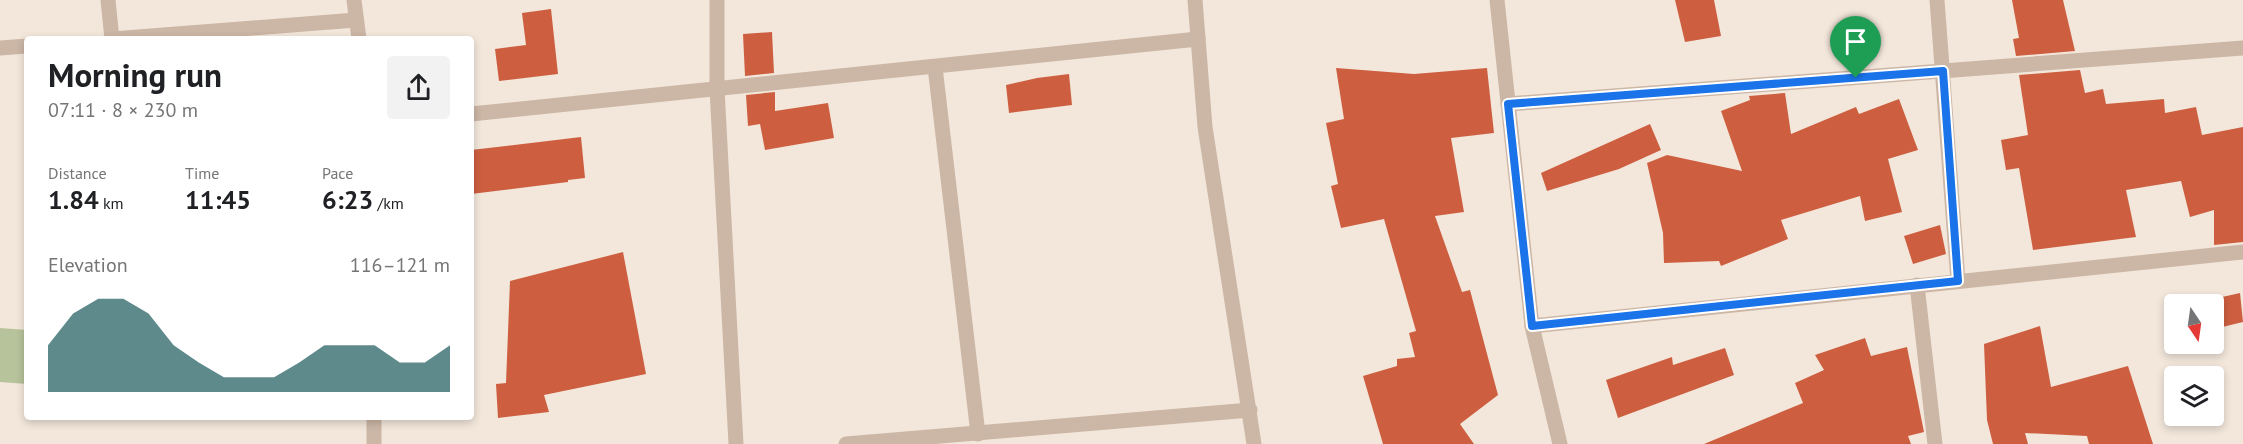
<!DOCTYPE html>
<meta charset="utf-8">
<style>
:root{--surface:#fff;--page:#f2f2f2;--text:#202124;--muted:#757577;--accent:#1b595c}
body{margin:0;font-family:"PT Sans",sans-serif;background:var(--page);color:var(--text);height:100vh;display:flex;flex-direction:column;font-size:22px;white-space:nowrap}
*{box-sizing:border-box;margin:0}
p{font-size:20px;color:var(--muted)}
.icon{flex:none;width:33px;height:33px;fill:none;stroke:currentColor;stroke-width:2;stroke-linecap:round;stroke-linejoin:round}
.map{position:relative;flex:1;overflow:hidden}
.details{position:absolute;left:24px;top:36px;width:450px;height:384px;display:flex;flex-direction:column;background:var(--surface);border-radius:6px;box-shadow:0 3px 9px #0003}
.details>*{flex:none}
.needle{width:39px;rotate:167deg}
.tools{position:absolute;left:2164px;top:294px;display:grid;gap:12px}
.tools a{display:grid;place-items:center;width:60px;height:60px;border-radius:6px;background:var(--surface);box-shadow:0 3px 9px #0003;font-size:30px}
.pin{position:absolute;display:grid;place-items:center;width:51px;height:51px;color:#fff;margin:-62px -26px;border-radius:50% 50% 50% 0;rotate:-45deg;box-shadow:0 0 6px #0007}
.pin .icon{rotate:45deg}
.round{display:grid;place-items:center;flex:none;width:63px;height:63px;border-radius:6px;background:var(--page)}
.head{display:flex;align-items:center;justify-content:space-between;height:102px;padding:0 24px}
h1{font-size:33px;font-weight:600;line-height:45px}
.stats{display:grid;grid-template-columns:repeat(3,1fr);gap:9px;height:102px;padding:6px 24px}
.stats div{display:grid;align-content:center}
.stats b{font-size:26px;font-weight:600}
.stats small{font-size:16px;font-weight:400}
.stats p{font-size:16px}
.chart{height:168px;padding:12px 24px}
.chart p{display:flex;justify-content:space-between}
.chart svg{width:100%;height:108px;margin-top:6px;fill:var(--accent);opacity:.7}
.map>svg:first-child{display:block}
.green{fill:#b7c39a}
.building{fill:#cd5f40}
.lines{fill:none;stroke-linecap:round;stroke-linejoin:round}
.minor{stroke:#ccb7a6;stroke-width:15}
.route-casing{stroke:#fff;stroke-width:12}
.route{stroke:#1a73e8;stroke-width:8}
</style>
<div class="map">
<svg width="2243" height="444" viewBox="0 0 2243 444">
<rect width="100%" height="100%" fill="#f3e7db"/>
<!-- green -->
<path class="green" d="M0 328 27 330V384L0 382Z"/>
<!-- building -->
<g class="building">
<path d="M1675 0H1714L1721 36 1685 42Z"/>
<path d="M2012 0H2063L2075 51 2016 56 2013 39 2019 38Z"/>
<path d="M551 9 558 74 499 81 495 49 526 45 522 13Z"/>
<path d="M772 32 774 73 745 76 743 34Z"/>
<path d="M1336 68 1414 74 1487 68 1494 133 1451 138 1464 212 1435 216 1462 292 1470 290 1498 395 1460 424 1474 444H1383L1363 376 1397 366V359L1415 357 1409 333 1416 331 1384 219 1341 228 1331 186 1338 184 1326 123 1344 119Z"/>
<path d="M2080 70 2085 93 2103 89 2106 104 2164 99 2165 113 2196 107 2202 135 2243 127V242L2214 245V210L2190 217 2181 181 2126 190 2136 237 2033 250 2019 168 2006 170 2001 140 2028 135 2019 75Z"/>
<path d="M1069 74 1072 105 1009 113 1006 85 1037 78Z"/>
<path d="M775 92V111L828 103 834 138 765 150 760 124 748 126 746 95Z"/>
<path d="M1785 93 1791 134 1856 107 1859 114 1899 99 1918 150 1888 159 1902 212 1865 221 1860 196 1781 220 1788 239 1721 266 1719 261 1664 263 1663 233 1647 163 1667 155 1742 171 1721 111 1750 100 1749 96Z"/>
<path d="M1650 124 1661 150 1619 169 1547 191 1541 173Z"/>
<path d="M581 137 585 178 568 180V182L471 194V150Z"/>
<path d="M1940 225 1946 254 1913 264 1904 236Z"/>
<path d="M623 252 646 374 544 395 549 412 498 418 496 384 506 383 510 281Z"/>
<path d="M2240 293 2243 322 2214 329V304H2191Z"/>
<path d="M2040 326 2051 387 2128 366 2153 444H2089L2087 436 2025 433 2028 444H1993L1987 420 1984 344Z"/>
<path d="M1865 338 1871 356 1907 347 1924 432 1908 436 1911 444H1704L1803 403 1795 383 1824 370 1815 355Z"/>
<path d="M1725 348 1734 375 1618 418 1606 380 1672 357 1673 365Z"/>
</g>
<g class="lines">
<!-- minor -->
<g class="minor">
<path d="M108 0 112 39 356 20"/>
<path d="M354 0 359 39"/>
<path d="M717 0V89L736 444"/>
<path d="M1195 0 1205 127 1254 444"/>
<path d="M1497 0 1532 326 1560 444"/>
<path d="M1937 0 1958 281"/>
<path d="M0 48 27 46"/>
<path d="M935 67 978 434"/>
<path d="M1508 104 2243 48"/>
<path d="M471 114 1198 39"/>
<path d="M1917 285 1935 444"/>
<path d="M1532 326 2243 252"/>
<path d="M374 417V444"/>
<path d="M846 444 1250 410"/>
</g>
</g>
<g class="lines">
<!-- route casing -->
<g class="route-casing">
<path id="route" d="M1943 71 1958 281 1532 326 1508 104Z"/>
</g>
<!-- route -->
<use href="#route" class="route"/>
</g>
</svg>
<div class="tools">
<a><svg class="needle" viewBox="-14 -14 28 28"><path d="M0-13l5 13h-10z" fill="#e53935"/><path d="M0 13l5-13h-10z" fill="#757577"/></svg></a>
<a><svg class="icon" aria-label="layers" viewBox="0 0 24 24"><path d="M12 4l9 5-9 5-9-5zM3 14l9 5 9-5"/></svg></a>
</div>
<div class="pin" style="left:1856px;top:78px;background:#1e9e55"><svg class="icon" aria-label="arrive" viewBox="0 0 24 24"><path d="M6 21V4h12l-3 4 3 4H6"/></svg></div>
<section class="details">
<div class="head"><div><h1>Morning run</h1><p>07:11 · 8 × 230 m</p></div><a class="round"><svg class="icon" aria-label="share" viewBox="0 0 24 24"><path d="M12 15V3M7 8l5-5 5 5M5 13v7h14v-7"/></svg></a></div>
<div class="stats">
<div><p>Distance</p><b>1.84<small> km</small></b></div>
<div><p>Time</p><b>11:45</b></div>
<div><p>Pace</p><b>6:23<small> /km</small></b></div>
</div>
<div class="chart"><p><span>Elevation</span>116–121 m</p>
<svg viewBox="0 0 160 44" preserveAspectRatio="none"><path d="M0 44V25L10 12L20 6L30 6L40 12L50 25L60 32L70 38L80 38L90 38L100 32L110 25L120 25L130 25L140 32L150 32L160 25V44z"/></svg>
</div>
</section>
</div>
